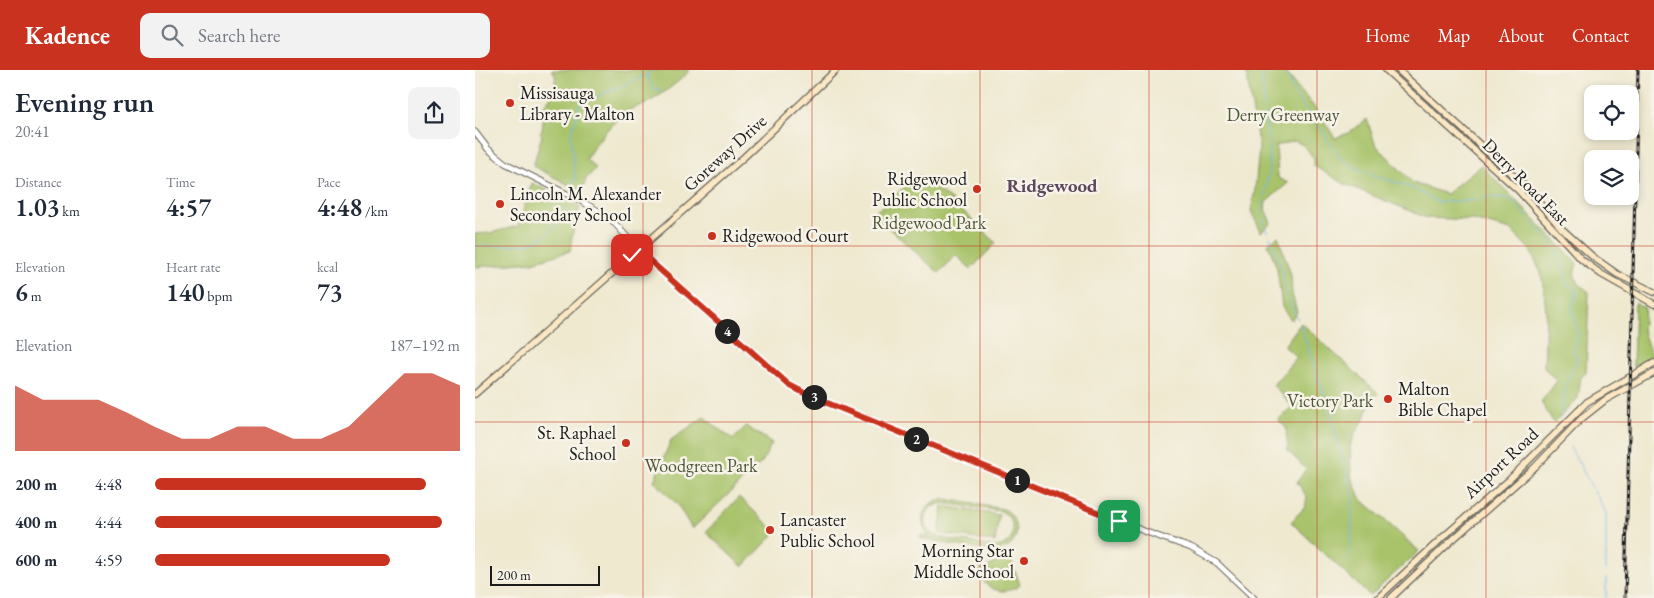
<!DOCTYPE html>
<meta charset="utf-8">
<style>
:root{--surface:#fff;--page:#f2f2f3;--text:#1f2937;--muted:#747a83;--accent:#c8321e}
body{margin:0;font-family:"EB Garamond",serif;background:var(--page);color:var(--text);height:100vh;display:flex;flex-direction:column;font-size:19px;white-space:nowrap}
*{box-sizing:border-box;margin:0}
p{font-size:16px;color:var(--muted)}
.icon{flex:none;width:28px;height:28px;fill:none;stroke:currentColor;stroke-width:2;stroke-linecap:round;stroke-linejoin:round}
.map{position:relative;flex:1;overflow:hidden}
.sheet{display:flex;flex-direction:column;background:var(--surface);width:475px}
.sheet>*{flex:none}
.controls{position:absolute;left:1109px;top:15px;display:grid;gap:10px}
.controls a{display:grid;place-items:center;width:55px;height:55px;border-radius:10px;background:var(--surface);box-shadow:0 2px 8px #0003;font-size:25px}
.scale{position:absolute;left:15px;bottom:12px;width:110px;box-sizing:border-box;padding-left:5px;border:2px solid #1c1c1c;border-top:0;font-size:14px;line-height:18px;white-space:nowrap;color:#1c1c1c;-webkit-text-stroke:4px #f7f3e8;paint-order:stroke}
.pin{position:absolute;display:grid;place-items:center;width:42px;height:42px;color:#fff;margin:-21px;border-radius:10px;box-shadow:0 2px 8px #0006}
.km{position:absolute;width:25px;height:25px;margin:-12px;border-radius:50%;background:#222;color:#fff;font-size:14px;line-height:25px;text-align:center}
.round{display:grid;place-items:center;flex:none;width:52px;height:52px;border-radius:10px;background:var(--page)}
.summary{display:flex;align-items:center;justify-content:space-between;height:85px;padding:0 15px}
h1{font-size:28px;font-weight:600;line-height:38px}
.metrics{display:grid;grid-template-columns:repeat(3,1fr);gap:8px;height:85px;padding:5px 15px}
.metrics div{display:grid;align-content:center}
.metrics b{font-size:25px;font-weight:600}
.metrics small{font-size:14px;font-weight:400}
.metrics p{font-size:14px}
.chart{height:140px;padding:10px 15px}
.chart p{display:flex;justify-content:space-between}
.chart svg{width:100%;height:90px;margin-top:5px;fill:var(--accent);opacity:.7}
ul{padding:0 15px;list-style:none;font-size:16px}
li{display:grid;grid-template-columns:80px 60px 1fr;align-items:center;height:38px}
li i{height:12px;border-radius:6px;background:var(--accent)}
header{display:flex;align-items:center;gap:30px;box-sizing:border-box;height:70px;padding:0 25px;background:var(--accent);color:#fff}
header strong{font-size:24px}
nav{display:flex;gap:28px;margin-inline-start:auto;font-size:18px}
.search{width:350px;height:45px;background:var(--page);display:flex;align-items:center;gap:12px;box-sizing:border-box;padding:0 18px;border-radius:10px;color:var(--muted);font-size:19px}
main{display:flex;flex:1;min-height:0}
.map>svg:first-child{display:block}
.green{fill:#a8c36a;stroke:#627043;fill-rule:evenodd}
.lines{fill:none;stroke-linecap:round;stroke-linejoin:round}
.stream{stroke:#70b7e7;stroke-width:1}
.tertiary-casing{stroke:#66645b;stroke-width:7}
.secondary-casing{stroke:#66645b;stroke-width:8}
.tertiary{stroke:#fff;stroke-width:5}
.secondary{stroke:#fbe7c3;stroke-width:5.5}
.rail-casing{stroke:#1c1c1c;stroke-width:3}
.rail{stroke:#f7f3e8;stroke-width:1;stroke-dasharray:4;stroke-linecap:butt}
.route-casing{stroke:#fff;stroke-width:10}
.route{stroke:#c8321e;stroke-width:6}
.grid{fill:none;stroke:#c8321e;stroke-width:1;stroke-opacity:0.55}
.poi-dot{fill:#c8321e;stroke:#f7f3e8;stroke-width:2}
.labels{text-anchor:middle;stroke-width:5;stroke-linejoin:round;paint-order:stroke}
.poi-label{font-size:18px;fill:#1c1c1c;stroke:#f7f3e8;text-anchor:start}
.park-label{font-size:18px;fill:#4d5637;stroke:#f7f3e8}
.street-label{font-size:18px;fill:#1c1c1c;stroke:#f7f3e8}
.neighbourhood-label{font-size:19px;font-weight:bold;fill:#5c485e;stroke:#f7f3e8}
</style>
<header>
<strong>Kadence</strong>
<div class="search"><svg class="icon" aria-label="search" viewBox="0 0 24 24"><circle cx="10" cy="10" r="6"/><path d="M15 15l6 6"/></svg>Search here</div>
<nav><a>Home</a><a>Map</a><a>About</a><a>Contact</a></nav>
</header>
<main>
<section class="sheet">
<div class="summary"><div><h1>Evening run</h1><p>20:41</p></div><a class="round"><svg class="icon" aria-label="share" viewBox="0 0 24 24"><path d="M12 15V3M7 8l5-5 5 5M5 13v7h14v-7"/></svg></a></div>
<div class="metrics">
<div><p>Distance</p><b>1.03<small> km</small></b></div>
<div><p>Time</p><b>4:57</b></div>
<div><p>Pace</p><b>4:48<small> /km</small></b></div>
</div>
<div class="metrics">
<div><p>Elevation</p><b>6<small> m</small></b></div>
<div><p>Heart rate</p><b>140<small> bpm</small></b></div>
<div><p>kcal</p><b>73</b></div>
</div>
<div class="chart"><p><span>Elevation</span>187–192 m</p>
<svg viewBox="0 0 160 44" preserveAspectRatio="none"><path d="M0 44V12L10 19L20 19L30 19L40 25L50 32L60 38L70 38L80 32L90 32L100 38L110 38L120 32L130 19L140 6L150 6L160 12V44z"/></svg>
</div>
<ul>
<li><b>200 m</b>4:48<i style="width:89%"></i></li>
<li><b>400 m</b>4:44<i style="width:94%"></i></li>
<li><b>600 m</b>4:59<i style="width:77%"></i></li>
</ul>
</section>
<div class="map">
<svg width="1179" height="528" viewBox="0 0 1179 528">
<rect width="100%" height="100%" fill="#f7f3e8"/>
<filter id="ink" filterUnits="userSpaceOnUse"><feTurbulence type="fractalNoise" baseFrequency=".02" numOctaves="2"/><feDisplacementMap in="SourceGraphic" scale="10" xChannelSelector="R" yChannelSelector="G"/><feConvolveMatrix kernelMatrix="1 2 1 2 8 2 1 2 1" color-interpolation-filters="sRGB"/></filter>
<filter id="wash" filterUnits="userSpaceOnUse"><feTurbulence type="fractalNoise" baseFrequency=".0096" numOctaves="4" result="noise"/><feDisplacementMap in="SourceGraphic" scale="20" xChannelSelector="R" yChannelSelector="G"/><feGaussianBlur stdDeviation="1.12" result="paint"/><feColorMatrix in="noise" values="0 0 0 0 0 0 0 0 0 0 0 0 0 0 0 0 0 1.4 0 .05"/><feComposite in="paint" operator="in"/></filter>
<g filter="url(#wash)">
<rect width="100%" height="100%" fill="#efe9d0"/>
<!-- green -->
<g class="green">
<path d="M76 0H215C206 11 182 28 169 35 165 36 161 36 158 38 140 47 121 72 111 89L121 98 111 109 107 122 58 96 67 65 65 63 67 60 68 52 65 39C76 31 82 17 80 3Z"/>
<path d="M771 0H809L843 42 860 68 873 63 892 49 900 74 938 113 971 124 1006 95 1102 193 1099 204 1104 214 1114 222 1111 303 1106 307 1103 328 1079 353 1066 332 1082 311 1069 298 1071 242 1069 220 1066 203 1055 180 1036 160 998 150 952 148 870 114 839 96V88L828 75 820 71 801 76 803 108 813 113 791 132 790 139 796 153 786 162 776 141 780 120 784 79Z"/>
<path d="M444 105 481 134 521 173 496 199 481 185 464 203 398 144Z"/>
<path d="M57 113 105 137 97 166 95 181 58 192 0 197V164L15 163 43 156Z"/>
<path d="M803 166 816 205 817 224 822 242 816 250 807 237 802 198 793 174Z"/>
<path d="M1160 233 1169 237 1170 240 1167 259 1176 284 1172 288 1158 297Z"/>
<path d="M826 253 903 323 894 335 890 348 881 361 875 376 876 405 885 428 944 481 895 526 816 452 830 437 832 427 822 412 831 399 813 381 811 357 803 350 817 336 798 315 822 287 809 276Z"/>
<path d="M229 347 258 370 271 356 297 373 287 392 217 459 203 435 179 411 196 370Z"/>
<path d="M264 427 301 462 268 497 231 462Z"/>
<path d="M470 429 529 439C546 448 547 475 526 480 512 483 462 471 445 468L446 465 454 466C441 450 449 430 470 429ZM467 433 526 441C541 449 544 471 525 476 516 478 504 474 494 472 476 470 433 467 456 437Z"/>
<path d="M468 436 524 445 520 472 464 463Z"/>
<path d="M534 487H535L545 515C529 527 509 520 503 501Z"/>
</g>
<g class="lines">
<!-- stream -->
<g class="stream">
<path d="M787 0C787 38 799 75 792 113 788 135 783 139 792 162"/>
<path d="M808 0 826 33 844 56 864 87 885 100 940 119 958 130 964 132 1002 130 1015 127 1032 128 1039 132 1076 172 1084 184 1092 206 1090 212 1102 221C1102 227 1098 230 1098 236 1095 254 1111 256 1098 281L1102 286V291L1090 318 1086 348"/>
<path d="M788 3 797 0"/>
<path d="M172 5 178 19H184L186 22"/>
<path d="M97 115 100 110 96 65 105 34 171 5 178 0"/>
<path d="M795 167 808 201 811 226 823 249"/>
<path d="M0 176C13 176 48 176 58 172 73 167 88 151 90 135"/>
<path d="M825 255 854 338 878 425 875 484 872 490"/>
<path d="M1095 377 1131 443V500"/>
<path d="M1131 528V508"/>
</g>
</g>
</g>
<g filter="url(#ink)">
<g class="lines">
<!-- tertiary casing -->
<g class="tertiary-casing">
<path id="tertiary" d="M0 62 13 79 30 93 108 132 135 148 169 186 314 315 335 326 611 438 674 463 716 478 742 493 779 528"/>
</g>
<!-- secondary casing -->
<g class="secondary-casing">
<g id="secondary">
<path d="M911 0 1043 120 1107 190 1126 204 1179 234"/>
<path d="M923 0 1048 114 1087 159 1118 187 1142 204 1179 222"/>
<path d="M0 324 269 87 361 0"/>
<path d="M903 528 967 468 1034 410 1112 332 1179 293"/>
<path d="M916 528 975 472 1060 397 1106 349 1130 330 1179 303"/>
</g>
</g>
<!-- tertiary -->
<use href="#tertiary" class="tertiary"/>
<!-- secondary -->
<use href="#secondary" class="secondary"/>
<!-- rail casing -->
<g class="rail-casing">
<path id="rail" d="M1150 528 1163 0"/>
</g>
<!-- rail -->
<use href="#rail" class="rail"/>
</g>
</g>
<g class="lines" filter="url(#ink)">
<!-- route casing -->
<g class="route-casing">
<path id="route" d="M157 185 163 180 314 315 335 326 644 451"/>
</g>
<!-- route -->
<use href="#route" class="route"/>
</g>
<!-- grid -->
<path class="grid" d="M168 0V528M337 0V528M505 0V528M674 0V528M842 0V528M1011 0V528M0 176H1179M0 352H1179"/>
<!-- markers -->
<g class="poi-dot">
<circle cx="35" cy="33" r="5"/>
<circle cx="502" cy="119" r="5"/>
<circle cx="25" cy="134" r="5"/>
<circle cx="237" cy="166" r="5"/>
<circle cx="913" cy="329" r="5"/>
<circle cx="151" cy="373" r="5"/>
<circle cx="295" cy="460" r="5"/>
<circle cx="549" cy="491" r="5"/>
</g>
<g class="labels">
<!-- poi labels -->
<g class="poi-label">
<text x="45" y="29">Missisauga<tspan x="45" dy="21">Library - Malton</tspan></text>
<text x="492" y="115" text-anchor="end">Ridgewood<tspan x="492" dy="21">Public School</tspan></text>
<text x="35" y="130">Lincoln M. Alexander<tspan x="35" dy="21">Secondary School</tspan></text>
<text x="247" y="172">Ridgewood Court</text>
<text x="923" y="325">Malton<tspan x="923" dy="21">Bible Chapel</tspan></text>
<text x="141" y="369" text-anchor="end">St. Raphael<tspan x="141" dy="21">School</tspan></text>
<text x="305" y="456">Lancaster<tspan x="305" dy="21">Public School</tspan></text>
<text x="539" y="487" text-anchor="end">Morning Star<tspan x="539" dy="21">Middle School</tspan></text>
</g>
<!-- park labels -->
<g class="park-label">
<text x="808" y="51">Derry Greenway</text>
<text x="454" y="159">Ridgewood Park</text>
<text x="855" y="337">Victory Park</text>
<text x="226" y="402">Woodgreen Park</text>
</g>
<!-- street labels -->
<g class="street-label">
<text transform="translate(250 83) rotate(-42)" y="6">Goreway Drive</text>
<text transform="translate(1051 112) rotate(45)" y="6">Derry Road East</text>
<text transform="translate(1026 393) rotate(-43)" y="6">Airport Road</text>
</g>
<!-- neighbourhood labels -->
<g class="neighbourhood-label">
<text x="577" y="122">Ridgewood</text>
</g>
</g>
</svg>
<div class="controls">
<a><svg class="icon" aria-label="locate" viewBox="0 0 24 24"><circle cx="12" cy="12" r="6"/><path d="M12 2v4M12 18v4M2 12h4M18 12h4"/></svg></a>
<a><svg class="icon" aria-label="layers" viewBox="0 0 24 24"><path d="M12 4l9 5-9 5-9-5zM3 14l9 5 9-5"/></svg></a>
</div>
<div class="scale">200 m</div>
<div class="pin" style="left:644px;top:451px;background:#1e9e55"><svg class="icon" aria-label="arrive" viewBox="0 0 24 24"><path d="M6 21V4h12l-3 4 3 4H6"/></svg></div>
<div class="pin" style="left:157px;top:185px;background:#d93025"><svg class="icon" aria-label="check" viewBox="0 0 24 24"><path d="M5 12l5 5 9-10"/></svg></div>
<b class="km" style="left:542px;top:410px">1</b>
<b class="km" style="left:441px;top:369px">2</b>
<b class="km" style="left:339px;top:327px">3</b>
<b class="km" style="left:252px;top:261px">4</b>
</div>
</main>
